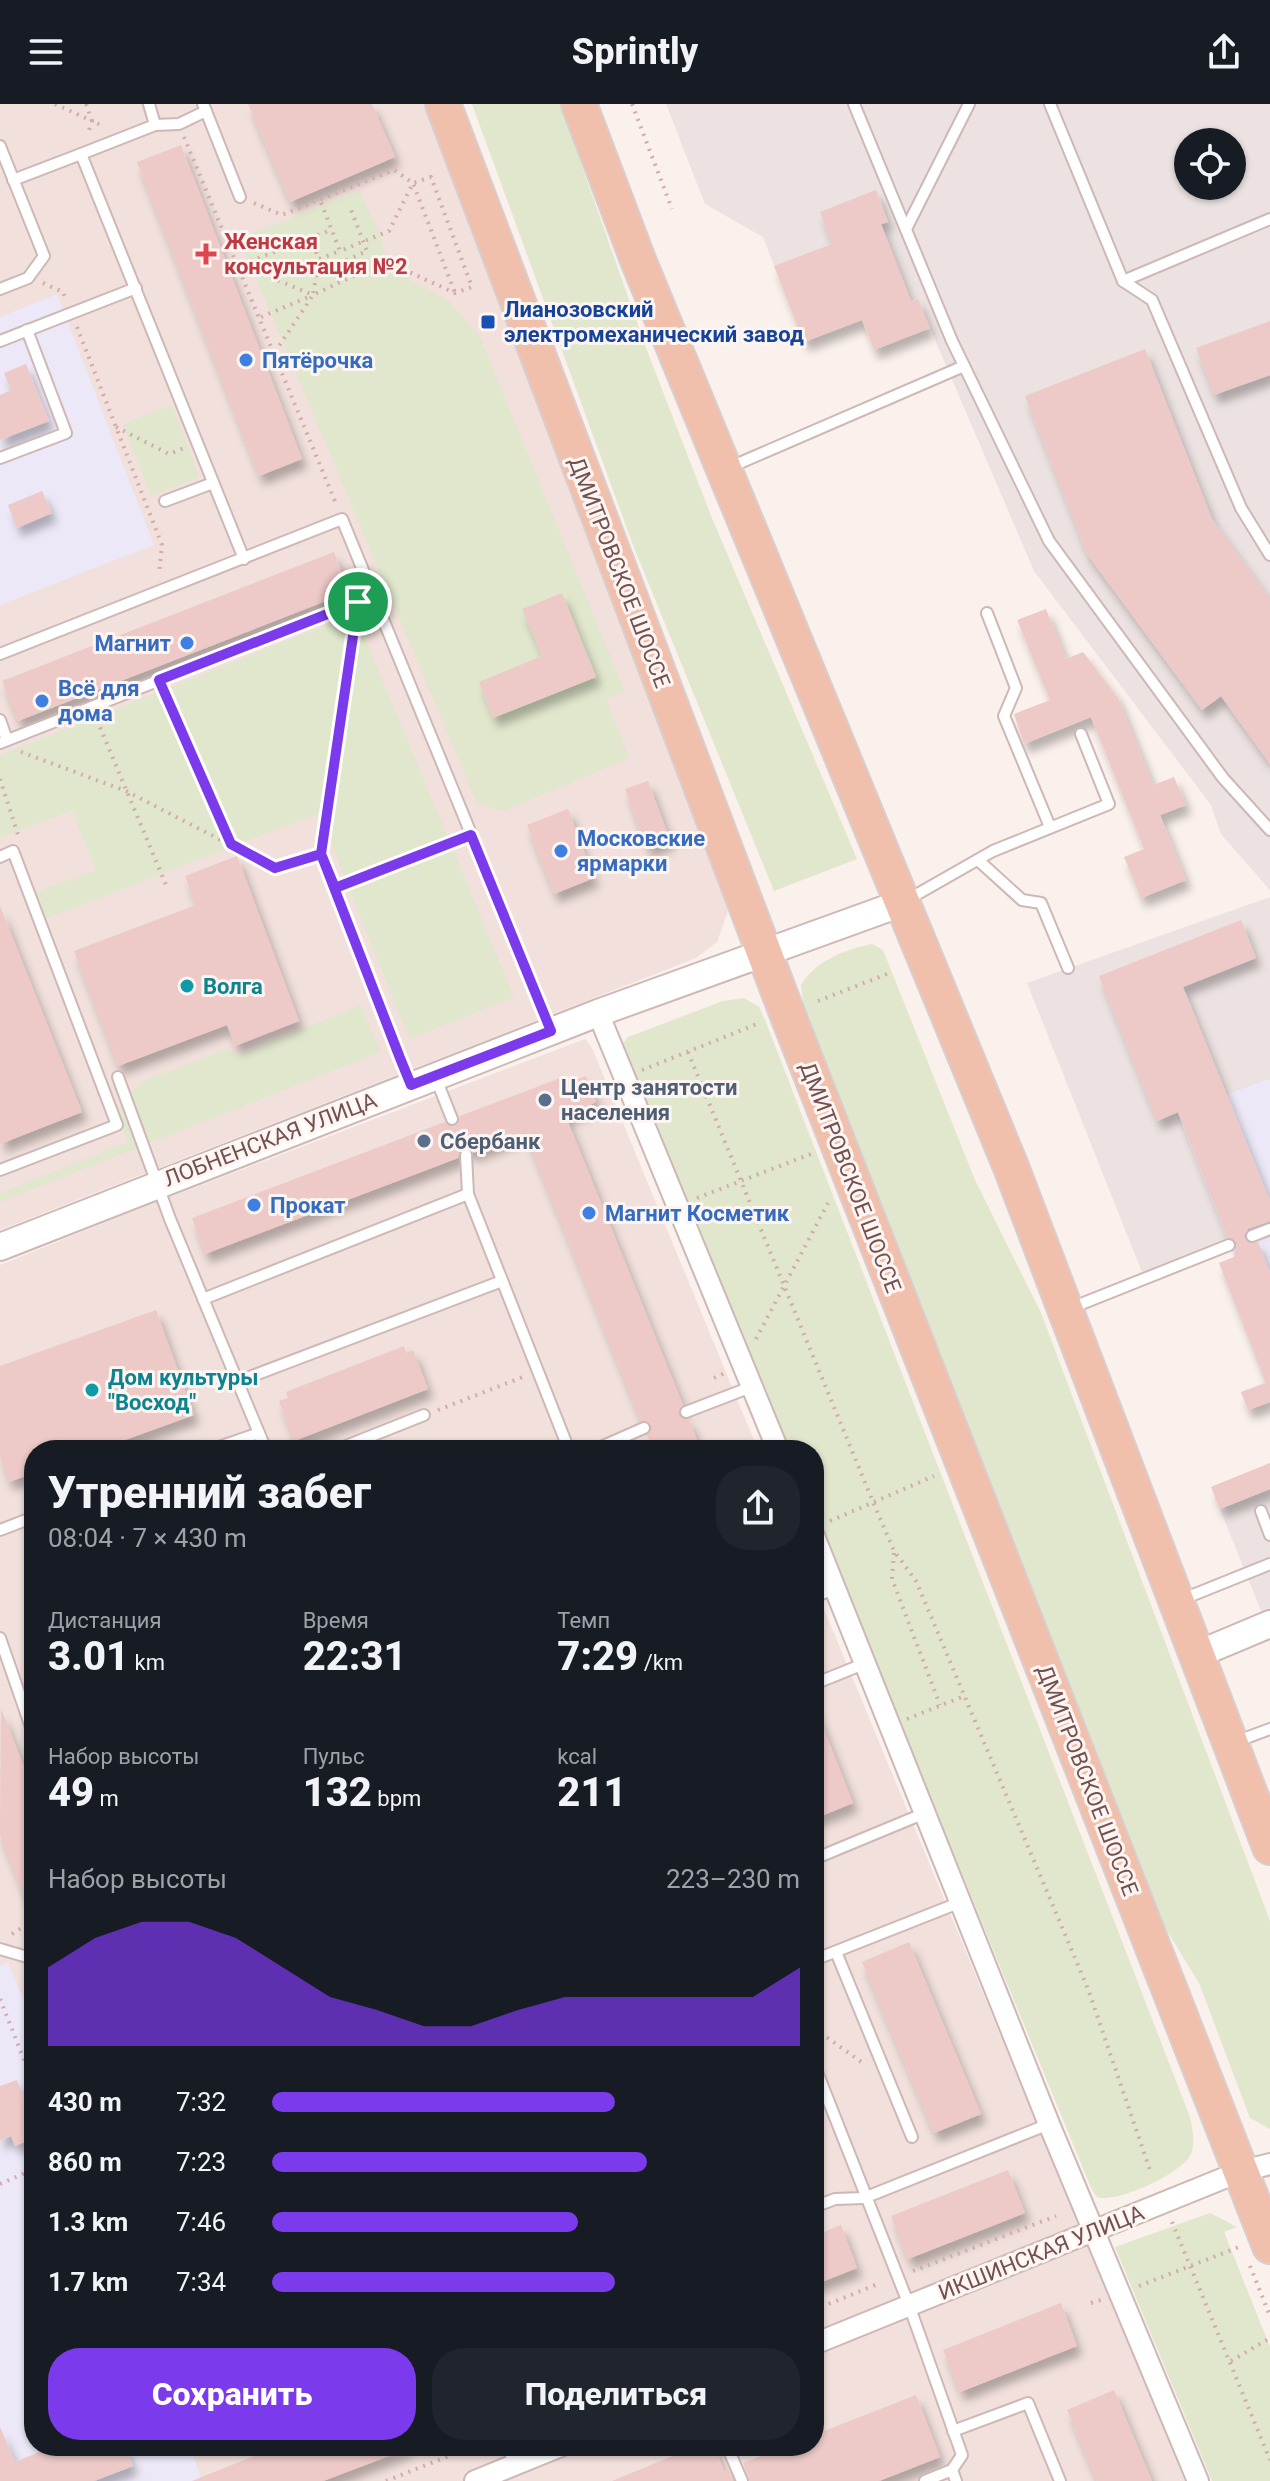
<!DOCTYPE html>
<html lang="ru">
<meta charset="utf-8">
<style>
:root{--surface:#171b24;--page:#20242c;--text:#f1f3f6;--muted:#9ea1a6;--accent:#7c3aed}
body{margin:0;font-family:Roboto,sans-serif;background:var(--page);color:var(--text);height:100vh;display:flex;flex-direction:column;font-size:30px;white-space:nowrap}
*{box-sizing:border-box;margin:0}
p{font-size:26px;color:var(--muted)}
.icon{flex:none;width:44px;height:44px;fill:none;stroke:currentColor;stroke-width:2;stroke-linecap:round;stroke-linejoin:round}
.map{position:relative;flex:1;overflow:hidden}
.panel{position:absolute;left:24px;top:1336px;width:800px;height:1016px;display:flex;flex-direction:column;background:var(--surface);border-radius:32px;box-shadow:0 2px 6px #0004}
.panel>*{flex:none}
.buttons{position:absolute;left:1174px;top:24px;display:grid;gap:16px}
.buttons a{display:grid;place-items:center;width:72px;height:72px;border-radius:50%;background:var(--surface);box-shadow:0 2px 6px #0004;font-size:40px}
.pin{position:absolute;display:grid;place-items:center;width:68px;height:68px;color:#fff;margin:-34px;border:4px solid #fff;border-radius:50%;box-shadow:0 2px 8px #0007}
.round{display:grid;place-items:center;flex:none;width:84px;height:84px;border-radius:32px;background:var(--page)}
.overview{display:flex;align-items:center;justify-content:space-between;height:136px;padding:0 24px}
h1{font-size:44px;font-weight:800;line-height:60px}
.metrics{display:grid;grid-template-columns:repeat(3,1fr);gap:12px;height:136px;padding:8px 24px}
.metrics div{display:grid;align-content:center}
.metrics b{font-size:40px;font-weight:800}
.metrics small{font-size:22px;font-weight:400}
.metrics p{font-size:22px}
.chart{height:224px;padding:16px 24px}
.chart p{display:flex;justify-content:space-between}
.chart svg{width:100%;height:144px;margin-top:8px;fill:var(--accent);opacity:.7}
.cta{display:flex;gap:16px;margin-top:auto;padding:16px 24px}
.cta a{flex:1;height:92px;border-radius:32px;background:var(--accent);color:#fff;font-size:32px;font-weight:800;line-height:92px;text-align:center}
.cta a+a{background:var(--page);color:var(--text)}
ul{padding:0 24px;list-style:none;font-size:26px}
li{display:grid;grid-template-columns:128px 96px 1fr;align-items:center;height:60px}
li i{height:20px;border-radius:10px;background:var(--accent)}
header{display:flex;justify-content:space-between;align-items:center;height:104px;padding:0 24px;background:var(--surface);font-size:36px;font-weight:800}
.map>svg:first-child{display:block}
.residential{fill:#f1e0db}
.industrial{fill:#ebe2e1;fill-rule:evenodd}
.education{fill:#ece8f7}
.green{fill:#e0e7cc}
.building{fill:#edc9c7;filter:url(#shadow)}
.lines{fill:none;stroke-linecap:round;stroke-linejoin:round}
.service-casing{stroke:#ceb8b5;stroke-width:14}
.minor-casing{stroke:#ceb8b5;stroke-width:24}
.tertiary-casing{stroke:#ceb8b5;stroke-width:30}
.primary-casing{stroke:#d8cece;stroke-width:38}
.path{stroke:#d2abaa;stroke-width:4;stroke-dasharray:2 6;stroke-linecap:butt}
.service{stroke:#fff;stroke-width:10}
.minor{stroke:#fff;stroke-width:20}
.tertiary{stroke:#fff;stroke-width:26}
.primary{stroke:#f0c0ad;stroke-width:34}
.route-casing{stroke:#fff;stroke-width:16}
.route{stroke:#7c3aed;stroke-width:10}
.health-dot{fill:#e0444e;stroke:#fdf5f2;stroke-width:3}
.transit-dot{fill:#1a4fb4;stroke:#fdf5f2;stroke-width:3}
.shop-dot{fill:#3f7fe0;stroke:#fdf5f2;stroke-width:3}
.culture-dot{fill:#0f9aa8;stroke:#fdf5f2;stroke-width:3}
.service-dot{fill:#5c6f8a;stroke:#fdf5f2;stroke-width:3}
.labels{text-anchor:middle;stroke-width:6;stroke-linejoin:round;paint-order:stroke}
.health-label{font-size:22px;font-weight:bold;fill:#be3a42;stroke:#fdf5f2;text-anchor:start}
.transit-label{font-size:22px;font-weight:bold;fill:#164399;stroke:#fdf5f2;text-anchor:start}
.shop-label{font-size:22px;font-weight:bold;fill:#366cbe;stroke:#fdf5f2;text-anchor:start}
.street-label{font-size:22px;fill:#735151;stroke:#fdf5f2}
.culture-label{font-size:22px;font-weight:bold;fill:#0d838f;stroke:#fdf5f2;text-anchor:start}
.service-label{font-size:22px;font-weight:bold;fill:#4e5e75;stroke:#fdf5f2;text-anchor:start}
</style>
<header><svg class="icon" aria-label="menu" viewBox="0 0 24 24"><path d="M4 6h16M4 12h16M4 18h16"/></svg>Sprintly<svg class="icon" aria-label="share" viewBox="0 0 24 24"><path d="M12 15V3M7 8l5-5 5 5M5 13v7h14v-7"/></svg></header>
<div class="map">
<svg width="1270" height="2377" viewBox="0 0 1270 2377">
<defs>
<filter id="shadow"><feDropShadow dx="5" dy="9" stdDeviation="4" flood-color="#0004"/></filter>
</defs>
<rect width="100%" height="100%" fill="#faf0ec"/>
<!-- residential -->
<g class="residential">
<path d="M0 0H425L553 332 728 807 717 838 696 854 0 1126Z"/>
<path d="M585 935 592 944 758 1346H34V2342H814V1481L1185 2377H0V1161L146 1102Z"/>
</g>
<!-- industrial -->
<g class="industrial">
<path d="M666 0H1270V786L1221 730 1211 701 1034 467 930 224 862 216 804 238 763 133 705 100ZM1188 38H1232V82H1188Z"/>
<path d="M1270 793V975L1178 1009 1227 1134 1142 1168 1027 879Z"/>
<path d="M1270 1359V1505L1262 1509 1211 1383Z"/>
</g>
<!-- education -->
<g class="education">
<path d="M57 190 154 441 0 501V213Z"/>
<path d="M1270 975V1298L1248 1306 1241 1288 1265 1278 1219 1159 1234 1153 1178 1009Z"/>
<path d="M8 1858 34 1920V2342H190L202 2377H0V1861Z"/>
</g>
<!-- green -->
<g class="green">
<path d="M472 0H560L646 244 711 412 857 755 774 787 633 441Z"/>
<path d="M359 87 379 129 390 165 449 197 480 233 625 588 606 595 629 654 503 707 477 699 239 134Z"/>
<path d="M172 301 199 373 151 392 123 320Z"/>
<path d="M355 510 514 893 409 935 319 709 42 816 31 790 96 766 72 706 0 734V651Z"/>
<path d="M872 840 883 846 975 1076 1041 1209 1270 1817V2025L1250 2014 1199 1879 1166 1825 803 899 801 881C815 857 846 845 872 840Z"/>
<path d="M744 894 759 903 765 916 1190 2013C1192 2025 1196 2038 1191 2050 1182 2070 1115 2100 1097 2093L1092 2086 814 1410V1346H788L621 942 628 933 723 897Z"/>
<path d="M361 901 380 948 0 1098V1089L128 1038 116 1006 142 977 227 945 238 951Z"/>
<path d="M1210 2109 1237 2123 1224 2128 1270 2243V2377H1212L1115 2143Z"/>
</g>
<!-- building -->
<g class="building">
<path d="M248 0H372L395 53 290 98Z"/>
<path d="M181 41 302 355 259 372 137 58Z"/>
<path d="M876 86 888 118 881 120 911 197 918 195 930 224 874 246 862 216 804 238 774 162 832 140 820 108Z"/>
<path d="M1270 217V271L1214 291 1196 244Z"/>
<path d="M1145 245 1212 415 1270 495V660L1221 592 1202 606 1087 450 1025 292Z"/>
<path d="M26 260 49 317 0 336V291L11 286 4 269Z"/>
<path d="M42 387 52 409 17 424 8 401Z"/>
<path d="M334 448 349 488 18 617 2 577Z"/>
<path d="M562 489 596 573 493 614 479 578 542 552 522 505Z"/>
<path d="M1046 505 1066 555 1083 548 1118 594 1153 681 1174 673 1186 701 1160 711 1186 776 1141 794 1124 753 1144 745 1091 613 1024 640 1014 610 1050 596 1017 516Z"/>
<path d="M648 677 670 736 647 745 625 685Z"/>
<path d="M568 705 594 774 554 790 527 721Z"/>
<path d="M237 752 299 917 235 942 227 921 118 962 74 847 196 801 185 772Z"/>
<path d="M0 802 82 1008 0 1040Z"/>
<path d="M1241 816 1256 854 1183 883 1270 1097V1117L1248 1125 1244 1132 1248 1139 1258 1138 1270 1169V1298L1248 1306 1241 1288 1266 1279 1219 1159 1234 1153 1237 1139 1227 1133 1178 1008 1157 1017 1099 872Z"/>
<path d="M586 972 596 998 566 1013 683 1301 679 1312 689 1316 701 1346H653L647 1331 652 1322 641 1317 525 1029 473 1049 469 1044H462L458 1054 205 1150 192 1114 445 1018 454 1023 460 1012 563 973 566 980Z"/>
<path d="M156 1206 194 1311 97 1346H34V1369L9 1378 0 1353V1262Z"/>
<path d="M404 1242 406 1249 413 1246 428 1285 294 1337 279 1297 288 1294 286 1288Z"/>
<path d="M1270 1359V1385L1220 1405 1211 1383Z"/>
<path d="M815 1603 853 1699 814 1715V1604Z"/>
<path d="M1 1605 34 1688 33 1815 0 1731Z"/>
<path d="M909 1838 981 2010 934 2029 862 1858Z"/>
<path d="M17 1976 34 2019V2034L15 2042 11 2032 0 2037V1982Z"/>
<path d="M1008 2066 1025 2109 908 2155 891 2112Z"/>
<path d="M841 2121 857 2164 814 2181V2132Z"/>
<path d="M1061 2199 1077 2242 960 2288 943 2246Z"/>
<path d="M1114 2286 1152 2377H1097L1067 2306Z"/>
<path d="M916 2291 940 2353 879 2377H750L743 2359 787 2342H814V2331Z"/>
<path d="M0 2323 15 2358 54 2342H125L133 2362 94 2377H0Z"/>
<path d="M279 2342H410V2344L323 2377H192Z"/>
<path d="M697 2342H714L724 2367 728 2365 733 2377H612Z"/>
</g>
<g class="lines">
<!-- service casing -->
<g class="service-casing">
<g id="service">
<path d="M149 0 155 21 81 50 244 455"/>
<path d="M854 0 952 237 1049 437 1223 674 1270 726"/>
<path d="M1050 0 1123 177 1152 196 1241 404 1270 451"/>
<path d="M206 7 240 93"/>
<path d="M155 21 179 20 206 7 203 0"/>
<path d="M0 42 44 152 28 174 0 185"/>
<path d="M13 76 81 50"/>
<path d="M906 125 969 0"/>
<path d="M1123 177 1270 115"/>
<path d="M0 237 136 184"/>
<path d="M0 354 66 329 27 226"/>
<path d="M728 364 964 262"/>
<path d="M165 397 213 379"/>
<path d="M987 509 1016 584 1004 612 1050 723"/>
<path d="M0 550 342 415 551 925"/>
<path d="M0 616 7 636"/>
<path d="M0 639 373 492"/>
<path d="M321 750 411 981"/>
<path d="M0 753 13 747 117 1021 0 1066"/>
<path d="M978 756 1022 796 1041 799 1068 864"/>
<path d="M335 784 471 731"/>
<path d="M907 796 993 747 1109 700 1081 630"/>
<path d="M435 972 452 1015"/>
<path d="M118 973 170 1115 266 1346"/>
<path d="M466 1051 468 1090 569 1346"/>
<path d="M1252 1132 1270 1125"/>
<path d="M203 1195 468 1090"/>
<path d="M1071 1204 1229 1141"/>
<path d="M239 1277 502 1177"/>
<path d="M686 1308 751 1283"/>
<path d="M210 1346 259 1329"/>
<path d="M336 1346 424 1311"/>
<path d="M594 1346 644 1324"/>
<path d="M1261 1407 1270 1431"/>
<path d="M0 1426 34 1413"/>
<path d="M814 1493 836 1484"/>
<path d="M1183 1495 1270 1460"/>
<path d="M0 1534 34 1632"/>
<path d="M814 1580 866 1559"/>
<path d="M1235 1638 1270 1625"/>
<path d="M814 1755 925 1709"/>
<path d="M0 1845 34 1855"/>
<path d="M836 1848 912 2033"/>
<path d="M814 1856 961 1798"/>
<path d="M814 1960 909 2201 962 2351 952 2366 956 2377"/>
<path d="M814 2103 835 2095 864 2094 1049 2020"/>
<path d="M953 2327 1028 2299 1060 2377"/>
<path d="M507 2342 515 2361"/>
<path d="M727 2342 742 2377"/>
<path d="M925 2377 952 2366"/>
</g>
</g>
<!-- minor casing -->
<g class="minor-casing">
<g id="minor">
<path d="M598 909 778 1346"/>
<path d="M814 1432 1049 2020 1198 2377"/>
<path d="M814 2240 1239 2068 1270 2060"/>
<path d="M475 2377 561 2342"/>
</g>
</g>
<!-- tertiary casing -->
<g class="tertiary-casing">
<g id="tertiary">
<path d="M0 1143 598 909 902 799"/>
<path d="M1196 1551 1270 1520"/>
</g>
</g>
<!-- primary casing -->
<g class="primary-casing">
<g id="primary">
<path d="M443 0 787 909 1270 2142"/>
<path d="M579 0 638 156 1011 1063 1270 1743"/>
</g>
</g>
<!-- path -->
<g class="path">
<path d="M55 0 92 17 88 29"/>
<path d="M86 0 92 17 103 22"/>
<path d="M632 0 672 105"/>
<path d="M184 33 337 402"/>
<path d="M254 99 282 111 394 66 413 79 455 189"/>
<path d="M310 133 319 155 340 147 320 96"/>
<path d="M243 160 331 126"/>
<path d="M241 161 313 191 319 155"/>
<path d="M317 169 367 147 351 106"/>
<path d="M43 179 63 188 66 196"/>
<path d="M261 213 311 192"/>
<path d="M77 223 162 441 159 470"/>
<path d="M275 248 313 191 385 157 455 189 472 183 431 73 413 79 389 127 340 147"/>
<path d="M116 323 169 350 184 344"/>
<path d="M165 589 230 739"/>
<path d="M97 616 166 781"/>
<path d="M21 648 126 687 275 764 305 755"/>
<path d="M0 675 19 734"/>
<path d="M324 734 355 517"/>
<path d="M818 897 892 868"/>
<path d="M688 948 873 1398 894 1447 916 1477 1088 1885 1151 2069"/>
<path d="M642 966 757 920"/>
<path d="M697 1094 811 1050"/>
<path d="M648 1113 659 1109"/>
<path d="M756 1235 828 1099"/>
<path d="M714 1274 725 1269"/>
<path d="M438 1306 523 1273"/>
<path d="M830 1417 934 1372"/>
<path d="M894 1449 892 1475 940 1601"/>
<path d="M907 1615 964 1592"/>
<path d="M12 1830 34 1816"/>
<path d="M0 1895 34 1981"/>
<path d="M814 1924 864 1960"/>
<path d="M0 2080 34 2065"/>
<path d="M1172 2118 1270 2356"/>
<path d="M1250 2162 1270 2212"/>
<path d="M913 2167 1056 2112"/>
<path d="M1139 2182 1239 2143"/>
<path d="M1091 2199 1101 2196"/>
<path d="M814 2206 878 2180"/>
<path d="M1231 2257 1270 2234"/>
<path d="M386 2377 474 2342"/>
</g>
<!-- service -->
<use href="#service" class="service"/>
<!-- minor -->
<use href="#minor" class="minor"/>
<!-- tertiary -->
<use href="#tertiary" class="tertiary"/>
<!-- primary -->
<use href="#primary" class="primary"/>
</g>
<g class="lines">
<!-- route casing -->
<g class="route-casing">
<path id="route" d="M358 498 159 576 231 740 275 764 321 750 335 784 471 731 551 927 411 981 400 954 321 750 358 498"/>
</g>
<!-- route -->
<use href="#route" class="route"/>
</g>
<!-- markers -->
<path class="health-dot" d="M202 138h8v8h8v8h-8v8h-8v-8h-8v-8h8z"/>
<rect class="transit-dot" x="480" y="210" width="16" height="16" rx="4"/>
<g class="shop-dot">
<circle cx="246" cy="256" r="8"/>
<circle cx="187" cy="539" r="8"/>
<circle cx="42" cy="597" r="8"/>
<circle cx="561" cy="747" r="8"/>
<circle cx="254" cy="1101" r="8"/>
<circle cx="589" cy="1109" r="8"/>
</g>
<g class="culture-dot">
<circle cx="187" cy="882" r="8"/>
<circle cx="92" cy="1286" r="8"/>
</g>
<g class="service-dot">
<circle cx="545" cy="996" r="8"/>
<circle cx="424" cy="1037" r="8"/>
</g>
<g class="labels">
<!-- health labels -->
<g class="health-label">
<text x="224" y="145">Женская<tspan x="224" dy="25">консультация №2</tspan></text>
</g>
<!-- transit labels -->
<g class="transit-label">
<text x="504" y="213">Лианозовский<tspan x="504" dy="25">электромеханический завод</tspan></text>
</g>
<!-- shop labels -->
<g class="shop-label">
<text x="262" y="264">Пятёрочка</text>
<text x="171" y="547" text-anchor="end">Магнит</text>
<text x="58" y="592">Всё для<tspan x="58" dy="25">дома</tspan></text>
<text x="577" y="742">Московские<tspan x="577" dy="25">ярмарки</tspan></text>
<text x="270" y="1109">Прокат</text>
<text x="605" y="1117">Магнит Косметик</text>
</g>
<!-- street labels -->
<g class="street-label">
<text transform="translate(620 468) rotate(69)" y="8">ДМИТРОВСКОЕ ШОССЕ</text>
<text transform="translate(270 1035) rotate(-21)" y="8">ЛОБНЕНСКАЯ УЛИЦА</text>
<text transform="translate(851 1073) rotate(69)" y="8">ДМИТРОВСКОЕ ШОССЕ</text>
<text transform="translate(1088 1676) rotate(69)" y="8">ДМИТРОВСКОЕ ШОССЕ</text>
<text transform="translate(1041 2148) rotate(-22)" y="8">ИКШИНСКАЯ УЛИЦА</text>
</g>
<!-- culture labels -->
<g class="culture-label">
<text x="203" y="890">Волга</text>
<text x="108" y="1281">Дом культуры<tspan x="108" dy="25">"Восход"</tspan></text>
</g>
<!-- service labels -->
<g class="service-label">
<text x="561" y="991">Центр занятости<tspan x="561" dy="25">населения</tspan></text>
<text x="440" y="1045">Сбербанк</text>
</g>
</g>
</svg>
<div class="buttons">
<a><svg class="icon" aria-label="locate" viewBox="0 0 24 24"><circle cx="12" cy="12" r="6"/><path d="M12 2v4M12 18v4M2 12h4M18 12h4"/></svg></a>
</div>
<div class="pin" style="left:358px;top:498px;background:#1e9e55"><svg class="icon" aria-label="arrive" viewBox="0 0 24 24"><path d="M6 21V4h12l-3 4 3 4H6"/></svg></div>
<section class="panel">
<div class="overview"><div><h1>Утренний забег</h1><p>08:04 · 7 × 430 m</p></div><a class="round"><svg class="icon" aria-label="share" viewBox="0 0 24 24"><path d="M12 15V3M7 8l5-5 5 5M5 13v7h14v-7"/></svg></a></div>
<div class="metrics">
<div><p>Дистанция</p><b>3.01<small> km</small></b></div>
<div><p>Время</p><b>22:31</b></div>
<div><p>Темп</p><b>7:29<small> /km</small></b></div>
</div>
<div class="metrics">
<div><p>Набор высоты</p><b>49<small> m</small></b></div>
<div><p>Пульс</p><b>132<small> bpm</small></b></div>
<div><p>kcal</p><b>211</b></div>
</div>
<div class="chart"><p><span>Набор высоты</span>223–230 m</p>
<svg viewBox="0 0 160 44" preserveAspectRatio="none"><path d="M0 44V20L10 11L20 6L30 6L40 11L50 20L60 29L70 33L80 38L90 38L100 33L110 29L120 29L130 29L140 29L150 29L160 20V44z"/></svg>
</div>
<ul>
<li><b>430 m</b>7:32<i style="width:65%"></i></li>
<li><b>860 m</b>7:23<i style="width:71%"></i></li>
<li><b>1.3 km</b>7:46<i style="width:58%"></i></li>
<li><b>1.7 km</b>7:34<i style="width:65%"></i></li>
</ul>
<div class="cta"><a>Сохранить</a><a>Поделиться</a></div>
</section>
</div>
